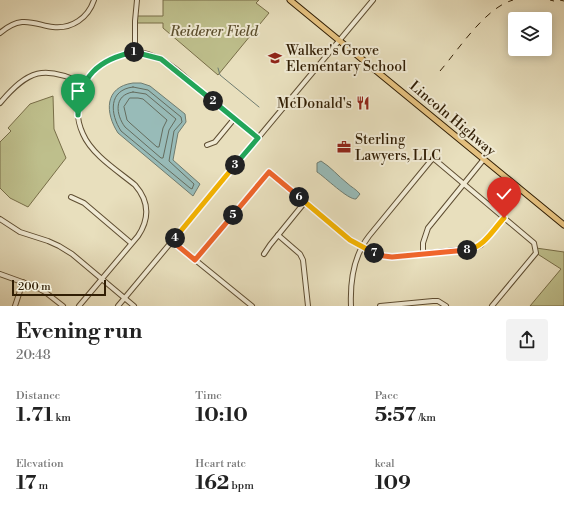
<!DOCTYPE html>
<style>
:root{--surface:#fff;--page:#f2f2f2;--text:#222;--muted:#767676}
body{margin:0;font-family:"Libre Bodoni",serif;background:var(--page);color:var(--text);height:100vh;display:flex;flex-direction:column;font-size:15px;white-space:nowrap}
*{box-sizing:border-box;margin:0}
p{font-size:13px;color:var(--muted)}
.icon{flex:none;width:22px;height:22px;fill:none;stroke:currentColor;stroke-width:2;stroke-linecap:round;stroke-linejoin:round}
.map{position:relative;height:306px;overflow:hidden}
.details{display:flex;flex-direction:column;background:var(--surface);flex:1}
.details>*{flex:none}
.buttons{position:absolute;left:508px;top:12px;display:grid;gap:8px}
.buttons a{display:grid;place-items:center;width:44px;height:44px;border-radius:4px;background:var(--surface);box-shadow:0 2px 10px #0003;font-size:20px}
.scale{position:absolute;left:12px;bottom:10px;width:94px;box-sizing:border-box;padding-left:4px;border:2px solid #311e04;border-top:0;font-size:11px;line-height:14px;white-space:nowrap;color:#311e04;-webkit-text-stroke:3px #f0ead4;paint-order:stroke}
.pin{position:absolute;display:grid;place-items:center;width:34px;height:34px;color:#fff;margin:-41px -17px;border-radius:50% 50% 50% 0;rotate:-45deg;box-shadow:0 0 4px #0007}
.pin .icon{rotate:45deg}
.km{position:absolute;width:20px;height:20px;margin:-10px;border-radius:50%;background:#222;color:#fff;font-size:11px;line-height:20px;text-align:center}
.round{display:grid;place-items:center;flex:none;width:42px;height:42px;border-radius:4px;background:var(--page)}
.headline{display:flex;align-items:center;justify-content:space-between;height:68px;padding:0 16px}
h1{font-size:22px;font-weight:700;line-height:30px}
.metrics{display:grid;grid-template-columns:repeat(3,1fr);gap:6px;height:68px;padding:4px 16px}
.metrics div{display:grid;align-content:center}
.metrics b{font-size:20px;font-weight:700}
.metrics small{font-size:11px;font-weight:400}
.metrics p{font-size:11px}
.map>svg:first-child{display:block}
.green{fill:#bebf8c;stroke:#786e48}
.water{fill:#98bbb8;stroke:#6f7c70}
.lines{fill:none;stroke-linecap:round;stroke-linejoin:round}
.shore{stroke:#646c5e;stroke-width:1}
.stream{stroke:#6f7c70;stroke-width:1}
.minor-casing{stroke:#5f4e32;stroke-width:6}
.major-casing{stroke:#311e04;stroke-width:7}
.minor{stroke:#f0ead4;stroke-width:4}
.major{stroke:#e4c07e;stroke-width:5}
.rail{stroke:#311e04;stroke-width:1;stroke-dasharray:7 7;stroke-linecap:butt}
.split-1-casing{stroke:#fff;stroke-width:8}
.split-2-casing{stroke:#fff;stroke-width:8}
.split-3-casing{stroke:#fff;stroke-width:8}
.split-4-casing{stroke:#fff;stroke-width:8}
.split-5-casing{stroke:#fff;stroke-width:8}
.split-6-casing{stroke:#fff;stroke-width:8}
.split-7-casing{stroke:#fff;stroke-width:8}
.split-8-casing{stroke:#fff;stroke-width:8}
.split-9-casing{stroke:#fff;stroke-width:8}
.split-1{stroke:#22a559;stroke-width:5}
.split-2{stroke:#22a559;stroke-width:5}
.split-3{stroke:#22a559;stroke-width:5}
.split-4{stroke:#f5b400;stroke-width:5}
.split-5{stroke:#f0652b;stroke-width:5}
.split-6{stroke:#f0652b;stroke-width:5}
.split-7{stroke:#f5b400;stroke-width:5}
.split-8{stroke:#f0652b;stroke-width:5}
.split-9{stroke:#f5b400;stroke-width:5}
.labels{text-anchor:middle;stroke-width:4;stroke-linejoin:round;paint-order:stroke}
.park-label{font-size:14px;font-style:italic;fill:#5b4e2d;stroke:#f0ead4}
.poi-label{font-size:14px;fill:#311e04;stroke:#f0ead4;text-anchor:start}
.street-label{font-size:14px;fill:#311e04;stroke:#f0ead4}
</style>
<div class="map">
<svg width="564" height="306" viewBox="0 0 564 306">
<rect width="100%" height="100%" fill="#e8dfbd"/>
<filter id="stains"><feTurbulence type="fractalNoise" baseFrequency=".005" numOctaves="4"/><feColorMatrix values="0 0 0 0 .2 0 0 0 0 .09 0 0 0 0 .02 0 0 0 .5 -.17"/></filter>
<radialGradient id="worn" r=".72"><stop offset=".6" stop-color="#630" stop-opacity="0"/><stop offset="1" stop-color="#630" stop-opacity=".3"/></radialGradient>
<!-- green -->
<g class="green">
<path d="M163 0H259L256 3 269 13 218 75 163 28V23H136V16H163Z"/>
<path d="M53 96 54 129 66 158 28 207 10 198 0 188V142L11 131 8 128 30 104Z"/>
<path d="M536 248 564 252V306H530L561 269 536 253Z"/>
</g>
<!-- water -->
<g class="water">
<path d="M133 83H141L150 86 185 114 186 122 178 133 173 160 200 184 193 196 118 133C105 113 104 87 133 83Z"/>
<path d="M321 161C331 167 338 176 347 183 351 187 356 189 360 194L356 199C348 200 325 177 317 172V163Z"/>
</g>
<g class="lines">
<!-- shore -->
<g class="shore">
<path d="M133 87 148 90 181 117 182 122 174 131 169 161 194 184 192 189 190 188 121 131C110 114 108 90 133 87Z"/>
<path d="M133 92 146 94 176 119 169 130 163 158H161L125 127C116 115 113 95 133 92Z"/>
<path d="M130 98H138L143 99 167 120 163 128 159 147H157L130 123 127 120 124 107Z"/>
</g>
<!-- stream -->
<path class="stream" d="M218 68 220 75 259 107"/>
<!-- minor casing -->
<g class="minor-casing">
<g id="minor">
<path d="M0 33C7 27 13 23 22 22 33 21 43 26 53 27 72 29 88 18 94 0"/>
<path d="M135 52V21L137 0"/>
<path d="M0 103C28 70 44 64 84 84"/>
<path d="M207 145 215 142 234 119"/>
<path d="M71 197 84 203 131 243"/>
<path d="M0 219 20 232 48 241 59 246 72 254 134 306"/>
<path d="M278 235 300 254 303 260 308 306"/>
<path d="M172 241 252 306"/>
<path d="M264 254 270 245 305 202"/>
<path d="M423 254V243L428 228 484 159"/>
<path d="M195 260 269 172C284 185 299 197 314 210 337 229 361 253 392 257L475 248 481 245 504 218"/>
<path d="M0 274 36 287 45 292 63 306"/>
<path d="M15 306 23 282"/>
<path d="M79 306 138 236C150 218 149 201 135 185 118 171 92 155 83 134 68 102 87 65 120 55 125 54 131 51 135 52 141 52 148 54 153 56 170 62 184 76 197 88 217 105 238 121 258 138"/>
<path d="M118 306 373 0"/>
<path d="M351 306C350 282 354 255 369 236L433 158 534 243 536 253 492 306"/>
<path d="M380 306 433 301H438L446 306"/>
</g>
</g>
<!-- major casing -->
<g class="major-casing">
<path id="major" d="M290 0 564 225"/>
</g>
<!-- minor -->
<use href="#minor" class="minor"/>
<!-- major -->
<use href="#major" class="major"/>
<!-- rail -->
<g class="rail">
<path d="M550 0 554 1"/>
<path d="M560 0 564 1"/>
<path d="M440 71C459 49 485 8 513 0"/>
</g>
</g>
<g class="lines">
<!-- split-1 casing -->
<g class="split-1-casing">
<path id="split-1" d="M78 115C78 77 99 59 134 52"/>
</g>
<!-- split-2 casing -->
<g class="split-2-casing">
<path id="split-2" d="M134 52 161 59 213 101"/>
</g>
<!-- split-3 casing -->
<g class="split-3-casing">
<path id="split-3" d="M213 101 258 138 235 165"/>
</g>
<!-- split-4 casing -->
<g class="split-4-casing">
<path id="split-4" d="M175 238 235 165"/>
</g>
<!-- split-5 casing -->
<g class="split-5-casing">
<path id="split-5" d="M175 238 172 241 195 260 233 215"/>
</g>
<!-- split-6 casing -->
<g class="split-6-casing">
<path id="split-6" d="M233 215 269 172 299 197"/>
</g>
<!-- split-7 casing -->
<g class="split-7-casing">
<path id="split-7" d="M299 197 350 240 374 253"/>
</g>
<!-- split-8 casing -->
<g class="split-8-casing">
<path id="split-8" d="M374 253 384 256 392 257 467 250"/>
</g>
<!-- split-9 casing -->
<g class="split-9-casing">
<path id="split-9" d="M467 250C484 247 493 230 504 218"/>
</g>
<!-- split-1 -->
<use href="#split-1" class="split-1"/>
<!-- split-2 -->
<use href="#split-2" class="split-2"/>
<!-- split-3 -->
<use href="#split-3" class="split-3"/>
<!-- split-4 -->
<use href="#split-4" class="split-4"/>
<!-- split-5 -->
<use href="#split-5" class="split-5"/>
<!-- split-6 -->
<use href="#split-6" class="split-6"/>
<!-- split-7 -->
<use href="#split-7" class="split-7"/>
<!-- split-8 -->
<use href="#split-8" class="split-8"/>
<!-- split-9 -->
<use href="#split-9" class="split-9"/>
</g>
<!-- icons -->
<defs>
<g id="school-bare" transform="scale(1.08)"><path d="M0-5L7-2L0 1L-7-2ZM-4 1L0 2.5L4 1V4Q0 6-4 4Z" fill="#8f2418" stroke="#f0ead4" stroke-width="2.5" paint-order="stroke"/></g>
<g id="restaurant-bare" transform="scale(1.08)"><path d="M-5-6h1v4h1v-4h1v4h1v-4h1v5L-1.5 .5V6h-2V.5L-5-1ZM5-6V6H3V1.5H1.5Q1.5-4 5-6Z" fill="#8f2418" stroke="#f0ead4" stroke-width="2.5" paint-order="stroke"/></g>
<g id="office-bare" transform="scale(1.08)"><path d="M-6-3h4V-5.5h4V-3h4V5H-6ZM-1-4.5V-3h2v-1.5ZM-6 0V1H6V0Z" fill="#8f2418" stroke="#f0ead4" stroke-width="2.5" paint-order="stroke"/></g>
</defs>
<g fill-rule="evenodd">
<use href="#school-bare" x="275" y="58"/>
<use href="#restaurant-bare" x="363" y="103"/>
<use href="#office-bare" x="344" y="147"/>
</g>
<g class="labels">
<!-- park labels -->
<g class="park-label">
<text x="214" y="36">Reiderer Field</text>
</g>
<!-- poi labels -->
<g class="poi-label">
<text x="286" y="55">Walker's Grove<tspan x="286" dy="16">Elementary School</tspan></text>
<text x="352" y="108" text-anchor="end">McDonald's</text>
<text x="355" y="144">Sterling<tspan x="355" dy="16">Lawyers, LLC</tspan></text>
</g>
<!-- street labels -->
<g class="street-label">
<text transform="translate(453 118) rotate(40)" y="5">Lincoln Highway</text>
</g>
</g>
<rect width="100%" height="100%" filter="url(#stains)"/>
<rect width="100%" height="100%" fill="url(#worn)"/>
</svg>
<div class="buttons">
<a><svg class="icon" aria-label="layers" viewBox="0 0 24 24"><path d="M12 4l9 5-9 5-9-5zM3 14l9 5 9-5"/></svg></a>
</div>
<div class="scale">200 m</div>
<div class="pin" style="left:78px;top:115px;background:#1e9e55"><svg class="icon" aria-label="arrive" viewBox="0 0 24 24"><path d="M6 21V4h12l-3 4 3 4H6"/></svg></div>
<div class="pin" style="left:504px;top:218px;background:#d93025"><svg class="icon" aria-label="check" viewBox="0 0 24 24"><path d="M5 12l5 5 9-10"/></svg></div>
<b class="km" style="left:134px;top:52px">1</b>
<b class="km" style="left:213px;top:101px">2</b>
<b class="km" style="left:235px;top:165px">3</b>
<b class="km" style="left:175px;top:238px">4</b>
<b class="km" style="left:233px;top:215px">5</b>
<b class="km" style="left:299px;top:197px">6</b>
<b class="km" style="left:374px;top:253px">7</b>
<b class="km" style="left:467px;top:250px">8</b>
</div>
<section class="details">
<div class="headline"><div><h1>Evening run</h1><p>20:48</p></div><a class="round"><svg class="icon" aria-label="share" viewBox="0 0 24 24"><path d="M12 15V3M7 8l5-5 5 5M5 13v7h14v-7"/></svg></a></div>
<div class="metrics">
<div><p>Distance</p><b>1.71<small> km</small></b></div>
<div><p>Time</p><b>10:10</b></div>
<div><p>Pace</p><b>5:57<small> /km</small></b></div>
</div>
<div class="metrics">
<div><p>Elevation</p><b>17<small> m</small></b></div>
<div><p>Heart rate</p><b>162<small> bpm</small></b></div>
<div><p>kcal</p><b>109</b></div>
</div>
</section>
